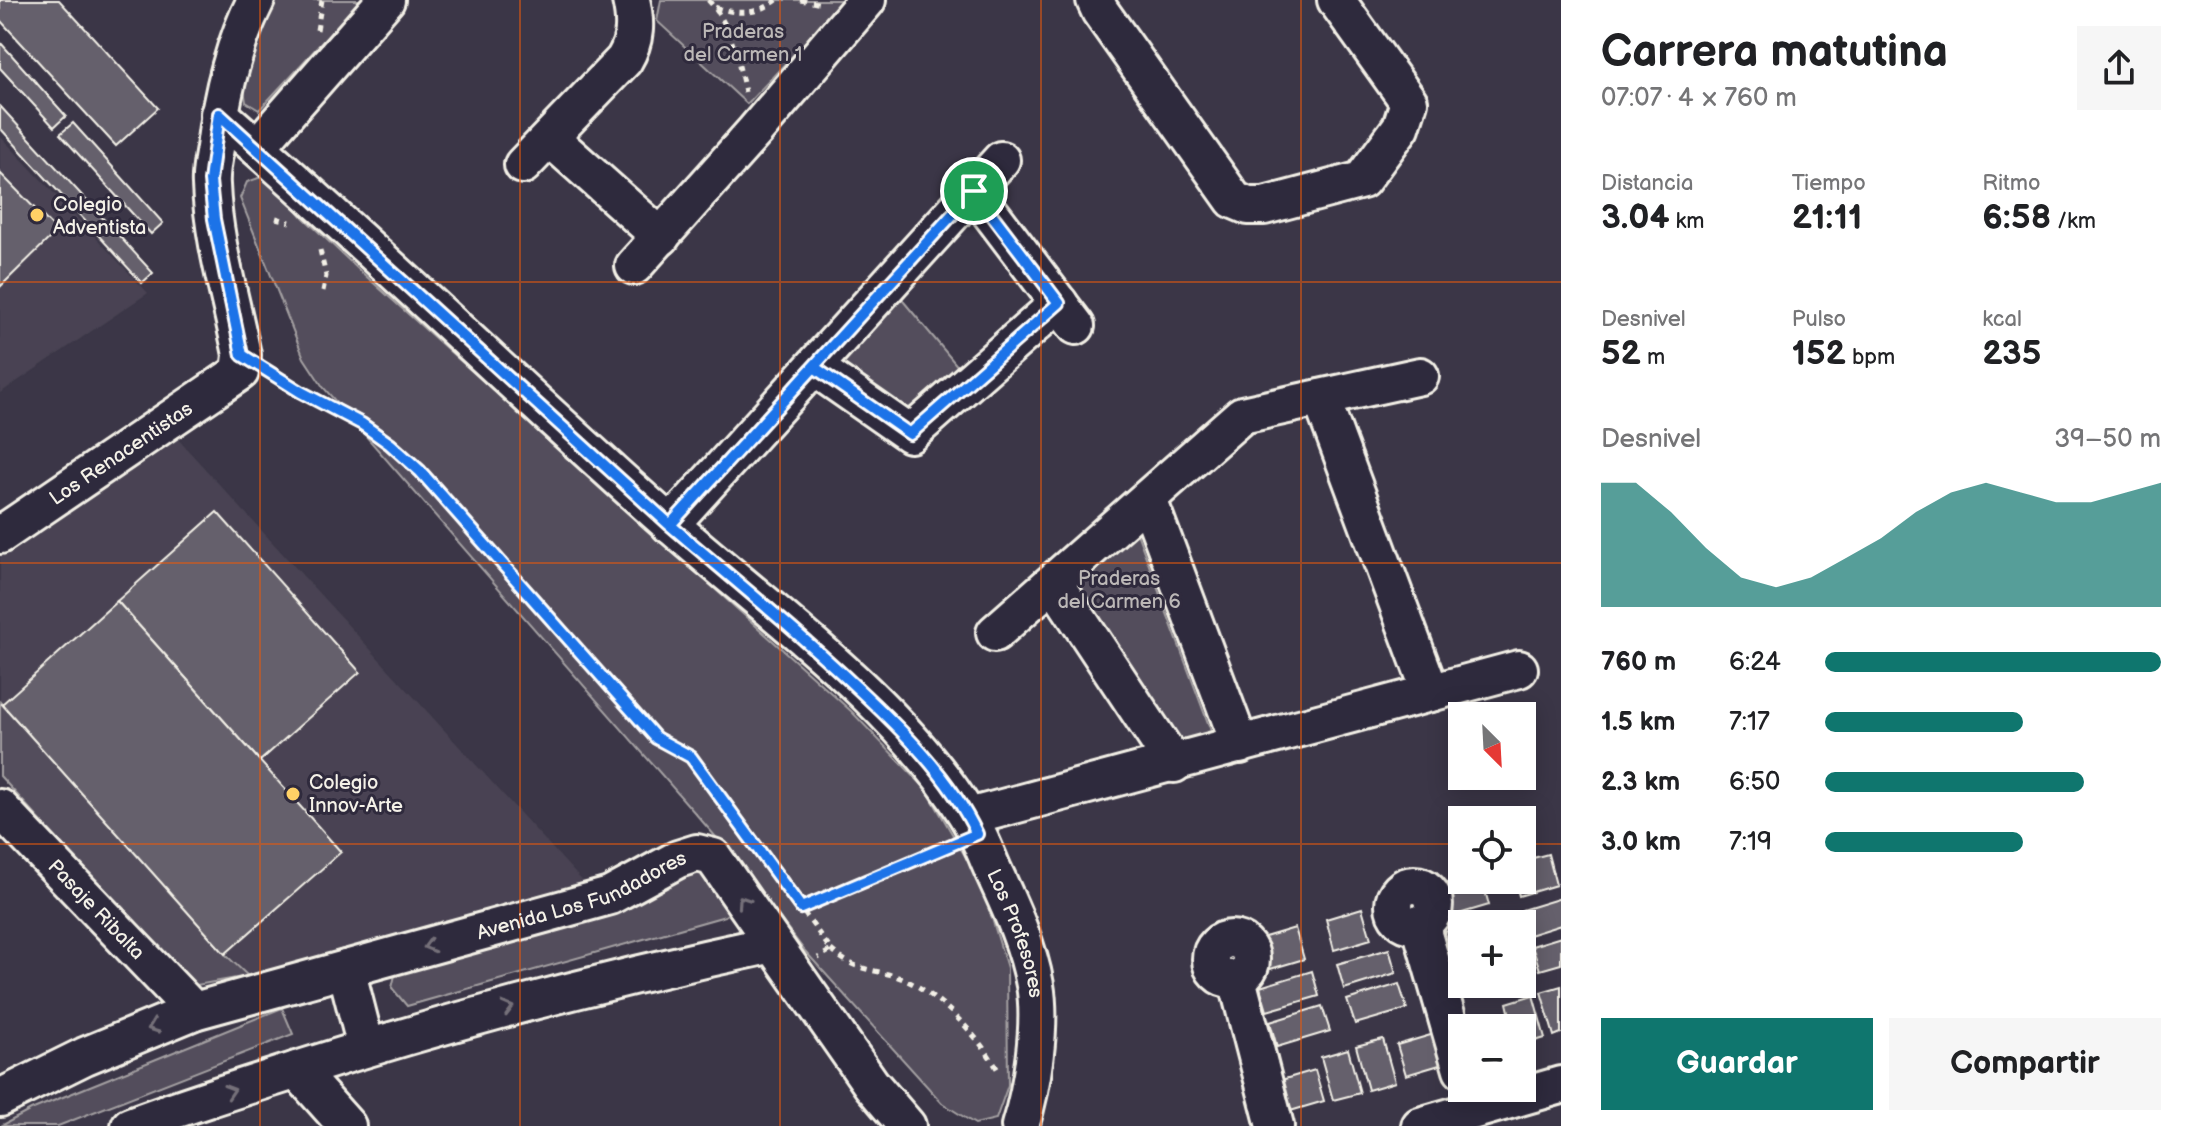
<!DOCTYPE html>
<html lang="es">
<meta charset="utf-8">
<style>
:root{--surface:#fff;--page:#f6f6f6;--text:#202124;--muted:#757577;--accent:#0f766e}
body{margin:0;font-family:"Balsamiq Sans",sans-serif;background:var(--page);color:var(--text);height:100vh;display:flex;flex-direction:column;font-size:30px;white-space:nowrap}
*{box-sizing:border-box;margin:0}
p{font-size:26px;color:var(--muted)}
.icon{flex:none;width:44px;height:44px;fill:none;stroke:currentColor;stroke-width:2;stroke-linecap:round;stroke-linejoin:round}
.map{position:relative;flex:1;overflow:hidden}
.side{display:flex;flex-direction:column;background:var(--surface);width:640px}
.side>*{flex:none}
.needle{width:52px;rotate:156deg}
.buttons{position:absolute;left:1448px;top:702px;display:grid;gap:16px}
.buttons a{display:grid;place-items:center;width:88px;height:88px;border-radius:0px;background:var(--surface);box-shadow:0 4px 20px #0003;font-size:40px}
.pin{position:absolute;display:grid;place-items:center;width:68px;height:68px;color:#fff;margin:-34px;border:4px solid #fff;border-radius:50%;box-shadow:0 2px 8px #0007}
.round{display:grid;place-items:center;flex:none;width:84px;height:84px;border-radius:0px;background:var(--page)}
.head{display:flex;align-items:center;justify-content:space-between;height:136px;padding:0 40px}
h1{font-size:44px;font-weight:800;line-height:60px}
.figures{display:grid;grid-template-columns:repeat(3,1fr);gap:12px;height:136px;padding:8px 40px}
.figures div{display:grid;align-content:center}
.figures b{font-size:34px;font-weight:800}
.figures small{font-size:22px;font-weight:400}
.figures p{font-size:22px}
.chart{height:224px;padding:16px 40px}
.chart p{display:flex;justify-content:space-between}
.chart svg{width:100%;height:144px;margin-top:8px;fill:var(--accent);opacity:.7}
.button{display:flex;gap:16px;margin-top:auto;padding:16px 40px}
.button a{flex:1;height:92px;border-radius:0px;background:var(--accent);color:#fff;font-size:32px;font-weight:800;line-height:92px;text-align:center}
.button a+a{background:var(--page);color:var(--text)}
ul{padding:0 40px;list-style:none;font-size:26px}
li{display:grid;grid-template-columns:128px 96px 1fr;align-items:center;height:60px}
li i{height:20px;border-radius:10px;background:var(--accent)}
main{display:flex;flex:1;min-height:0}
.map>svg:first-child{display:block}
.built{fill:#484352}
.green{fill:#534e5c;stroke:#a4a0a2;stroke-width:2}
.building{fill:#65616c;stroke:#f4f1e8;stroke-width:2}
.lines{fill:none;stroke-linecap:round;stroke-linejoin:round}
.street-casing{stroke:#f4f1e8;stroke-width:42}
.path{stroke:#f4f1e8;stroke-width:5;stroke-dasharray:6 6;stroke-linecap:butt}
.street{stroke:#2f2a3d;stroke-width:36}
.oneway{stroke:#747079}
.route-casing{stroke:#fff;stroke-width:16}
.route{stroke:#1a73e8;stroke-width:10}
.grid{fill:none;stroke:#e8590c;stroke-width:2;stroke-opacity:0.55}
.poi-dot{fill:#ffd166;stroke:#2f2a3d;stroke-width:3}
.labels{text-anchor:middle;stroke-width:6;stroke-linejoin:round;paint-order:stroke}
.park-label{font-size:20px;fill:#bcb8b7;stroke:#2f2a3d}
.poi-label{font-size:20px;fill:#f4f1e8;stroke:#2f2a3d;text-anchor:start}
.street-label{font-size:20px;fill:#f4f1e8;stroke:#2f2a3d}
</style>
<main>
<div class="map">
<svg width="1561" height="1126" viewBox="0 0 1561 1126">
<rect width="100%" height="100%" fill="#3b3647"/>
<filter id="ink" filterUnits="userSpaceOnUse"><feTurbulence type="fractalNoise" baseFrequency=".0125" numOctaves="2"/><feDisplacementMap in="SourceGraphic" scale="16" xChannelSelector="R" yChannelSelector="G"/><feConvolveMatrix kernelMatrix="1 2 1 2 8 2 1 2 1" color-interpolation-filters="sRGB"/></filter>
<g filter="url(#ink)">
<!-- built -->
<g class="built">
<path d="M0 136 148 293 0 393Z"/>
<path d="M175 436 586 885 248 976 0 703V553Z"/>
</g>
<!-- green -->
<g class="green">
<path d="M273 0H361L259 110 246 102 241 70Z"/>
<path d="M661 0H845L747 104 657 21Z"/>
<path d="M267 175 304 218 358 269 851 711 926 789 982 885 1007 968 1008 1085 996 1119 975 1124 942 1103 804 950 736 860 323 387 304 358 240 198 247 182Z"/>
<path d="M899 296 959 368 908 413 837 364Z"/>
<path d="M1134 525 1214 739 1180 749 1070 579Z"/>
<path d="M0 702 225 954 248 976 191 986 0 776Z"/>
<path d="M703 853 738 905 725 916 407 1006 392 988 395 975 625 911 680 864Z"/>
<path d="M282 1008 293 1034 58 1126H1L31 1110Z"/>
</g>
<!-- building -->
<g class="building">
<path d="M0 0H59L158 108 116 146 0 20Z"/>
<path d="M0 42 66 116 54 127 0 68Z"/>
<path d="M0 106 153 273 142 283 0 128Z"/>
<path d="M73 123 163 223 151 234 60 134Z"/>
<path d="M0 173 57 231 0 287Z"/>
<path d="M217 512 360 672 260 761 117 601Z"/>
<path d="M117 601 341 852 225 954 2 704Z"/>
<path d="M1548 854 1556 885 1519 896 1515 880H1522V861Z"/>
<path d="M1462 879 1482 880 1489 905 1452 916 1443 885Z"/>
<path d="M1561 898V925L1529 935 1522 910Z"/>
<path d="M1362 908 1371 939 1334 950 1326 919Z"/>
<path d="M1462 927V954L1452 957 1445 932Z"/>
<path d="M1295 928 1304 959 1267 970 1258 939Z"/>
<path d="M1561 937V964L1540 970 1532 946Z"/>
<path d="M1389 949 1396 973 1344 989 1337 964Z"/>
<path d="M1462 966V984H1490L1463 992 1455 968Z"/>
<path d="M1312 971 1319 996 1267 1011 1260 987Z"/>
<path d="M1399 984 1407 1009 1355 1024 1347 1000Z"/>
<path d="M1561 986V1033L1554 1036 1541 992Z"/>
<path d="M1533 995 1545 1038 1522 1045V1028H1513L1507 1003Z"/>
<path d="M1322 1006 1330 1031 1277 1047 1270 1022Z"/>
<path d="M1500 1016 1503 1028H1463V1026Z"/>
<path d="M1434 1034 1443 1064 1406 1075 1397 1045Z"/>
<path d="M1383 1039 1395 1082 1368 1090 1356 1046Z"/>
<path d="M1348 1049 1360 1093 1333 1100 1321 1057Z"/>
<path d="M1315 1070 1324 1101 1287 1112 1278 1081Z"/>
</g>
<g class="lines">
<!-- street casing -->
<g class="street-casing">
<g id="street">
<path d="M1095 0 1100 11 1234 200 1248 206H1264L1362 180 1401 127 1409 102 1336 0"/>
<path id="s1" d="M219 114C374 248 519 391 672 526 769 611 900 704 967 815 978 832 985 852 993 870 1010 907 1028 945 1035 985 1042 1024 1032 1089 1020 1126"/>
<path d="M550 138 661 237"/>
<path d="M257 147 386 0"/>
<path d="M523 165 624 60C636 40 636 22 631 0"/>
<path d="M974 191 1076 326"/>
<path d="M634 266 755 131 867 0"/>
<path d="M814 367 910 434 1059 303"/>
<path d="M1321 398 1431 693"/>
<path d="M1148 499 1240 745"/>
<path d="M670 525 1001 160"/>
<path id="s2" d="M0 535 240 372 242 355C231 299 213 241 211 185 210 173 213 160 215 148 221 98 233 45 256 0"/>
<path d="M1054 583 1174 764"/>
<path d="M995 633 1242 415 1420 376"/>
<path id="s3" d="M0 808 194 1011"/>
<path d="M969 817 1519 669"/>
<circle cx="1414" cy="905" r="20"/>
<path d="M1420 924 1462 1070"/>
<circle cx="1231" cy="959" r="20"/>
<path d="M346 969 366 1047"/>
<path d="M1237 979 1275 1126"/>
<path d="M297 1070 347 1126"/>
<path id="s4" d="M0 1098 85 1056 194 1011 610 896 678 859 697 853 713 857 871 1084 907 1126"/>
<path d="M130 1126C185 1105 241 1088 297 1070 453 1020 612 978 773 944"/>
<path d="M1420 1126 1561 1085"/>
</g>
</g>
<!-- path -->
<g class="path">
<path d="M708 0C731 24 738 61 745 92"/>
<path d="M800 0 822 4"/>
<path d="M715 7C738 15 757 15 777 0"/>
<path d="M317 30 322 0"/>
<path d="M276 218 290 222"/>
<path d="M320 250 326 276 322 296"/>
<path d="M270 373C300 392 332 405 362 424 383 438 402 454 420 471L656 738 691 757 831 950 818 958"/>
<path d="M801 908 948 846"/>
<path d="M831 950C852 968 863 968 888 974 931 984 979 1035 999 1072"/>
</g>
<!-- street -->
<use href="#street" class="street"/>
</g>
<!-- one-way arrows -->
<defs><path id="oneway-chevron" d="M-2-3.5L2.5 0L-2 3.5" fill="none" stroke-width="1.6" stroke-linecap="round" stroke-linejoin="round" transform="scale(2)"/></defs>
<g class="oneway">
<use href="#oneway-chevron" transform="translate(743 901) rotate(-124)"/>
<use href="#oneway-chevron" transform="translate(429 946) rotate(164)"/>
<use href="#oneway-chevron" transform="translate(508 1008) rotate(-15)"/>
<use href="#oneway-chevron" transform="translate(153 1027) rotate(159)"/>
<use href="#oneway-chevron" transform="translate(230 1091) rotate(-18)"/>
</g>
</g>
<g class="lines" filter="url(#ink)">
<!-- route casing -->
<g class="route-casing">
<path id="route" d="M974 191C872 302 771 413 670 525L219 114 210 181 214 219 242 355 301 392 362 424 390 444 420 471 656 738 691 757 801 908 977 834C949 775 901 729 854 685 795 629 732 578 670 525L814 367 910 434 1059 303 974 191"/>
</g>
<!-- route -->
<use href="#route" class="route"/>
</g>
<!-- grid -->
<path class="grid" d="M260 0V1126M520 0V1126M780 0V1126M1041 0V1126M1301 0V1126M0 282H1561M0 563H1561M0 844H1462M1522 844H1561"/>
<!-- markers -->
<g class="poi-dot">
<circle cx="37" cy="215" r="8"/>
<circle cx="293" cy="794" r="8"/>
</g>
<g class="labels">
<!-- park labels -->
<g class="park-label">
<text x="743" y="38">Praderas<tspan x="743" dy="23">del Carmen 1</tspan></text>
<text x="1119" y="585">Praderas<tspan x="1119" dy="23">del Carmen 6</tspan></text>
</g>
<!-- poi labels -->
<g class="poi-label">
<text x="53" y="211">Colegio<tspan x="53" dy="23">Adventista</tspan></text>
<text x="309" y="789">Colegio<tspan x="309" dy="23">Innov-Arte</tspan></text>
</g>
<!-- street labels -->
<g class="street-label">
<text dy="7" stroke="none"><textPath href="#s2" startOffset="146">Los Renacentistas</textPath></text>
<text dy="7" stroke="none"><textPath href="#s4" startOffset="618">Avenida Los Fundadores</textPath></text>
<text dy="7" stroke="none"><textPath href="#s3" startOffset="140">Pasaje Ribalta</textPath></text>
<text dy="7" stroke="none"><textPath href="#s1" startOffset="1156">Los Profesores</textPath></text>
</g>
</g>
</svg>
<div class="buttons">
<a><svg class="needle" viewBox="-14 -14 28 28"><path d="M0-13l5 13h-10z" fill="#e53935"/><path d="M0 13l5-13h-10z" fill="#757577"/></svg></a>
<a><svg class="icon" aria-label="locate" viewBox="0 0 24 24"><circle cx="12" cy="12" r="6"/><path d="M12 2v4M12 18v4M2 12h4M18 12h4"/></svg></a>
<a>+</a>
<a>−</a>
</div>
<div class="pin" style="left:974px;top:191px;background:#1e9e55"><svg class="icon" aria-label="arrive" viewBox="0 0 24 24"><path d="M6 21V4h12l-3 4 3 4H6"/></svg></div>
</div>
<section class="side">
<div class="head"><div><h1>Carrera matutina</h1><p>07:07 · 4 × 760 m</p></div><a class="round"><svg class="icon" aria-label="share" viewBox="0 0 24 24"><path d="M12 15V3M7 8l5-5 5 5M5 13v7h14v-7"/></svg></a></div>
<div class="figures">
<div><p>Distancia</p><b>3.04<small> km</small></b></div>
<div><p>Tiempo</p><b>21:11</b></div>
<div><p>Ritmo</p><b>6:58<small> /km</small></b></div>
</div>
<div class="figures">
<div><p>Desnivel</p><b>52<small> m</small></b></div>
<div><p>Pulso</p><b>152<small> bpm</small></b></div>
<div><p>kcal</p><b>235</b></div>
</div>
<div class="chart"><p><span>Desnivel</span>39–50 m</p>
<svg viewBox="0 0 160 44" preserveAspectRatio="none"><path d="M0 44V6L10 6L20 15L30 26L40 35L50 38L60 35L70 29L80 23L90 15L100 9L110 6L120 9L130 12L140 12L150 9L160 6V44z"/></svg>
</div>
<ul>
<li><b>760 m</b>6:24<i style="width:100%"></i></li>
<li><b>1.5 km</b>7:17<i style="width:59%"></i></li>
<li><b>2.3 km</b>6:50<i style="width:77%"></i></li>
<li><b>3.0 km</b>7:19<i style="width:59%"></i></li>
</ul>
<div class="button"><a>Guardar</a><a>Compartir</a></div>
</section>
</main>
